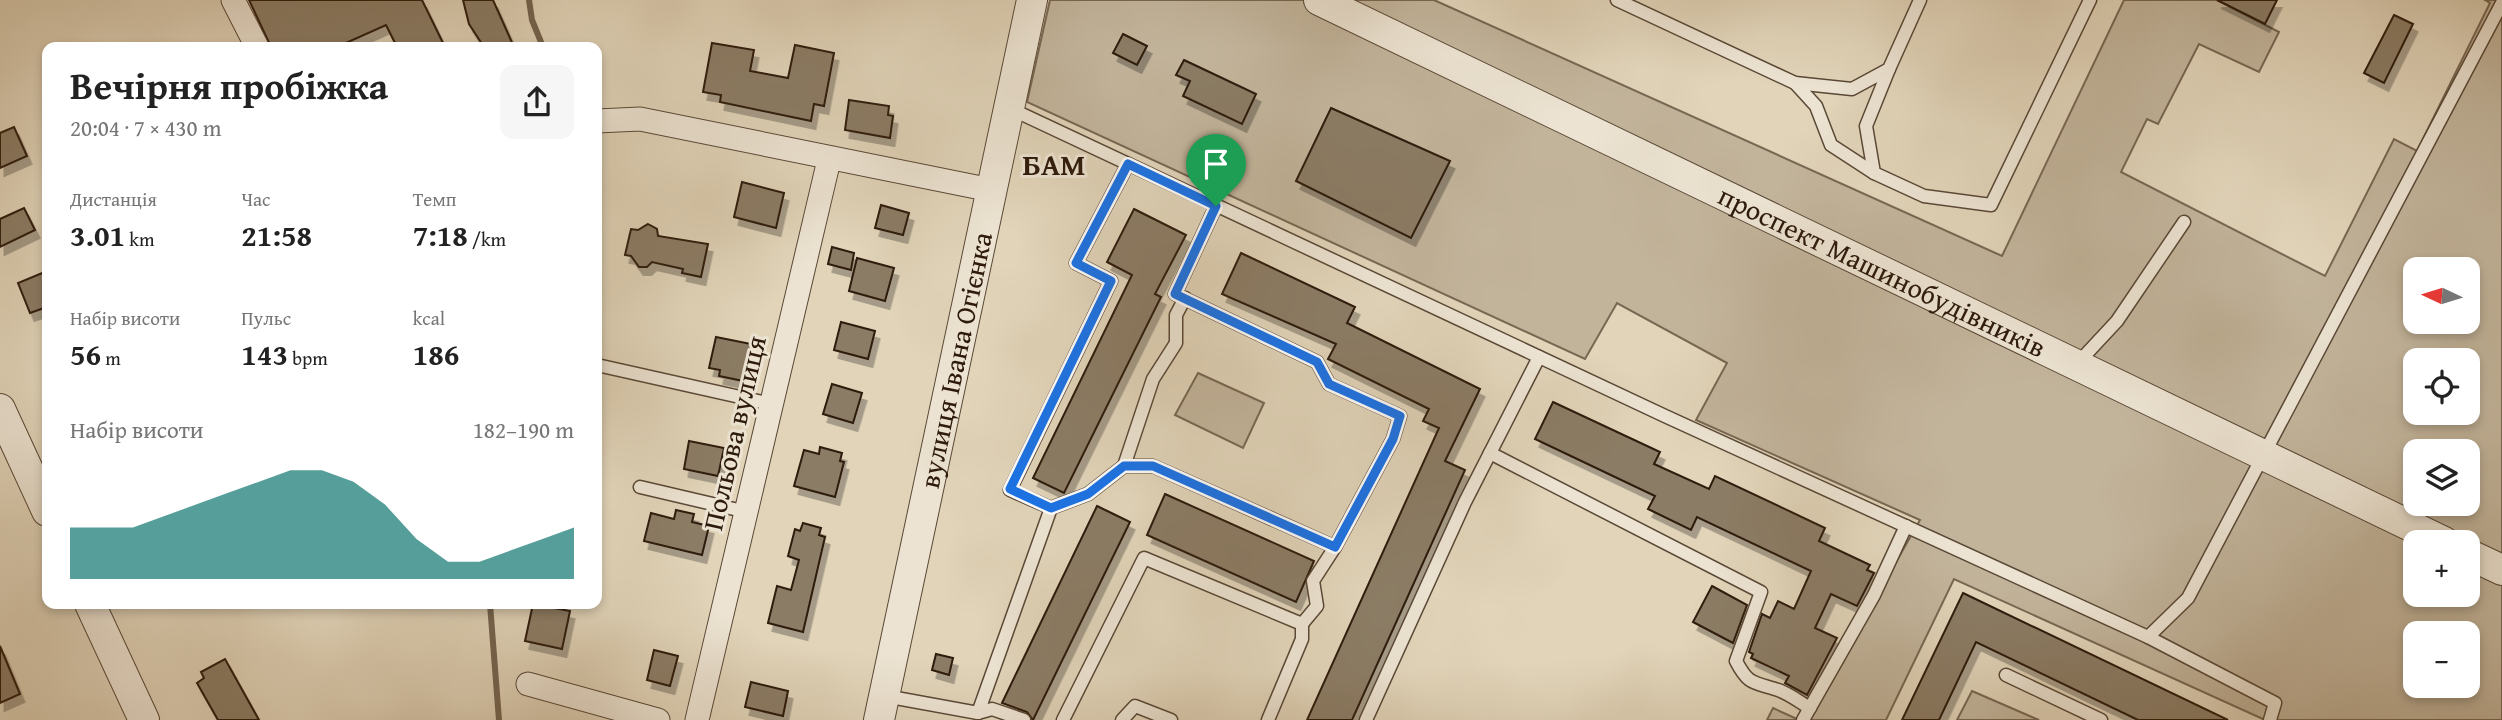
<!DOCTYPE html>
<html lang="uk">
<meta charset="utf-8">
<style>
:root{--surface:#fff;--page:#f6f6f6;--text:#222;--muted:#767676;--accent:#0f766e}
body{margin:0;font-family:"Gentium Book Plus",serif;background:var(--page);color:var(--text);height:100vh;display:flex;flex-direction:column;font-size:26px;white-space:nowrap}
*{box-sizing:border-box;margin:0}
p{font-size:23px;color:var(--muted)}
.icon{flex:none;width:38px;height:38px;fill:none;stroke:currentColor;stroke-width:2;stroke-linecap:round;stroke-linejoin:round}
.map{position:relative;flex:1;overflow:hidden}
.sheet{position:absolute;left:42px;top:42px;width:560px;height:567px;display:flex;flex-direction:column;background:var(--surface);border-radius:14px;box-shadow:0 4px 10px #0003}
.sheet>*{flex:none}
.needle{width:46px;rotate:274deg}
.controls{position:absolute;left:2403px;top:257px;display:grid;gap:14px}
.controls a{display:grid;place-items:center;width:77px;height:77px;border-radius:14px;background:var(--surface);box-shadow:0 4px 10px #0003;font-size:35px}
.pin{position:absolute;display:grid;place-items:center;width:60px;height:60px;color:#fff;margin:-72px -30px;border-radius:50% 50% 50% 0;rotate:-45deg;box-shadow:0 0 7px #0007}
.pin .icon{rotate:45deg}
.round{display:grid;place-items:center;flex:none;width:74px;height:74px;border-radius:14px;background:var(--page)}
.head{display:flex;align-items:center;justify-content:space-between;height:119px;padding:0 28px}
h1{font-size:38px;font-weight:600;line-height:52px}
.figures{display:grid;grid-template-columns:repeat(3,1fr);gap:10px;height:119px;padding:7px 28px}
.figures div{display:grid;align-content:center}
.figures b{font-size:30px;font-weight:600}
.figures small{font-size:19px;font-weight:400}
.figures p{font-size:19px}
.chart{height:196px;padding:14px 28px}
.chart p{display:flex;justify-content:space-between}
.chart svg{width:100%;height:126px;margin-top:7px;fill:var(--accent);opacity:.7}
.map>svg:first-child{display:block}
.green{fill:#c2b49b;stroke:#786753;stroke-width:2;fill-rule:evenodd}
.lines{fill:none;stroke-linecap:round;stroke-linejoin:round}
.stream{stroke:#746450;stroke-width:6}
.building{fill:#8b7b65;stroke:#2d1a0b;stroke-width:2;filter:url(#shadow)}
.service-casing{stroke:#5a4836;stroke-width:15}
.minor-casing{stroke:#5a4836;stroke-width:25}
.tertiary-casing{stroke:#5a4836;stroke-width:32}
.service{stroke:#ece3d2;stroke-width:12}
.minor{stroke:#ece3d2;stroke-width:23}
.tertiary{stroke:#ece3d2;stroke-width:30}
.route-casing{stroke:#fff;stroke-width:14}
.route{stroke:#1a73e8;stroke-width:9}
.labels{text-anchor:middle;stroke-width:6;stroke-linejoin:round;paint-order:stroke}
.street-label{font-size:28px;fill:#2d1a0b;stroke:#ece3d2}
.neighbourhood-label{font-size:30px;font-weight:bold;fill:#2d1a0b;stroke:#ece3d2}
</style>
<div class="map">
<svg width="2502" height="720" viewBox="0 0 2502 720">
<defs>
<filter id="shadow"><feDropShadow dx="4.5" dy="8" stdDeviation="0" flood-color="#0004"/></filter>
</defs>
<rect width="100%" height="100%" fill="#e1d4b9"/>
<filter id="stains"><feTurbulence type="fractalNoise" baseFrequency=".00286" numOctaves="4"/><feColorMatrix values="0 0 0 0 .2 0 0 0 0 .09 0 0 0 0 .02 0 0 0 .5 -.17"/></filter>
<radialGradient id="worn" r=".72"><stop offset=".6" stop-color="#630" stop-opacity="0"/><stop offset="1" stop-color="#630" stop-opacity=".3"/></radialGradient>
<!-- green -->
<g class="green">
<path d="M1050 0H1434L2002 256 2124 0H2217L2279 32 2259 72 2199 44 2158 124 2147 119 2121 172 2325 276 2394 139 2417 151 2490 3 2485 0H2502V720H2265L1954 579 1886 720H1806L1920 520 1696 420 1727 363 1617 303 1585 359 1027 102ZM2415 270H2468V322H2415ZM2415 360H2468V413H2415ZM2415 452H2468V504H2415ZM2415 542H2468V595H2415ZM2415 634H2468V686H2415Z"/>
<path d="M1198 373 1264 403 1243 448 1175 415Z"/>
<path d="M1972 691 2039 720H1957Z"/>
<path d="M1773 708 1799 720H1767Z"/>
</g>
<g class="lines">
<!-- stream -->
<g class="stream">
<path d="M529 0 532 20 543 47"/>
<path d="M490 604 499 720"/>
</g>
</g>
<!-- building -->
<g class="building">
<path d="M249 0H422L445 47H397L386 25 337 47H271Z"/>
<path d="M463 0H493L514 47H484L469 24Z"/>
<path d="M2217 0H2277L2265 24Z"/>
<path d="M2394 15 2413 24 2384 83 2364 73Z"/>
<path d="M1123 34 1147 46 1137 65 1113 53Z"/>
<path d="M712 43 754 50 750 71 788 78 795 45 834 53 824 106 814 104 811 121 720 102 721 95 703 92Z"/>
<path d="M1184 60 1256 94 1242 124 1183 96 1190 81 1176 75Z"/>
<path d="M849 100 889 106 888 115 893 116 890 138 845 130Z"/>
<path d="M1331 108 1450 161 1411 238 1296 181Z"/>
<path d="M14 127 27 156 0 168V133Z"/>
<path d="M742 182 784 193 776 228 734 217Z"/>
<path d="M881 205 909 213 903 235 875 228Z"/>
<path d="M24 208 35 230 0 247V219Z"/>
<path d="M1134 209 1186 235 1155 294 1161 297 1064 493 1033 478 1132 275 1107 262Z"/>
<path d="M648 224 657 229 658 236 708 244 701 277 682 273 683 269 652 262 647 267H639L631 256 625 255 631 229 638 230Z"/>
<path d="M832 247 854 253 851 270 828 264Z"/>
<path d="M1241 253 1355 307 1347 323 1480 389 1445 461 1465 470 1352 720H1307L1439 428 1423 421 1429 409 1328 359 1336 344 1222 294Z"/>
<path d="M857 258 894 268 885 301 849 291Z"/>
<path d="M47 271V307L30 313 18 283Z"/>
<path d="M841 322 875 331 868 359 834 350Z"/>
<path d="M716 337 751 344 743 381 719 376 720 370 709 368Z"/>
<path d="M832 384 862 393 853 423 823 414Z"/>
<path d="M1553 402 1660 452 1654 464 1709 489 1715 476 1825 528 1819 541 1870 565 1867 570 1874 573 1857 606 1831 594 1815 628 1837 638 1807 695 1785 683 1789 676 1751 658 1753 654 1749 652 1762 614 1770 618 1778 601 1794 609 1811 571 1697 517 1691 530 1648 509 1655 496 1535 439Z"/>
<path d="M689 441 724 448 718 476 684 469Z"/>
<path d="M820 447 842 453 840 461 844 462 835 497 794 486 804 450 819 454Z"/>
<path d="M1165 494 1314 561 1296 602 1147 535Z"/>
<path d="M1097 506 1130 522 1033 720 1027 712 1002 703Z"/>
<path d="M676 510 694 514 692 522 709 526 702 555 644 541 651 513 674 519Z"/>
<path d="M803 523 821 528 819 535 825 537 803 632 768 623 777 586 791 590 799 560 788 556 795 529 800 531Z"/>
<path d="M1712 586 1747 605 1733 643 1693 622Z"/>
<path d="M1963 593 2228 720H2138L1976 642 1939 720H1902Z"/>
<path d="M533 604 570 611 562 649 525 641Z"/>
<path d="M0 646 20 694 0 703Z"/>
<path d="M654 650 678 656 670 686 647 680Z"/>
<path d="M936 654 953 658 949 675 932 670Z"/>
<path d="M225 659 259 720H218L197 683 204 678 201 672Z"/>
<path d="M751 682 788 691 783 716 745 707Z"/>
</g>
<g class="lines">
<!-- service casing -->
<g class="service-casing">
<g id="service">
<path d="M1617 0 1795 83 1852 89 1889 69 1920 0"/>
<path d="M1889 69 1866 126 1874 173 1924 196 1991 205 2090 0"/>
<path d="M1795 83 1816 106 1831 145 1874 173"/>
<path d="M1009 108 1665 416 2148 637"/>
<path d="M1216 206 1175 294 1317 362 1329 384 1400 416 1393 439 1335 547"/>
<path d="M597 365 771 404"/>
<path d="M2076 365 2117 321 2184 222"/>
<path d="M1490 453 1761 592 1736 661C1748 684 1752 682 1775 689 1787 692 1799 702 1810 708"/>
<path d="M1124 466 1153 379 1176 343V315L1185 298"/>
<path d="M640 487 747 512"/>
<path d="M1051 508 1010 490 1111 281 1076 263 1128 164"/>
<path d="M2006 675 2101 720"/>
<path d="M885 696 978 713 992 709 1024 720"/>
<path d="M978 713 1051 508 1088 494 1124 466H1153L1335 547 1313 581 1317 606 1302 624 1144 558 1063 720"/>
<path d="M1122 720 1135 706 1171 720"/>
<path d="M1268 720 1302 639V624"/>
<path d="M1366 720 1465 502 1539 357"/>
<path d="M1803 720 1874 595 1906 526"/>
<path d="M2270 720 2275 703 2148 637 2188 598 2502 3"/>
</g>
</g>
<!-- minor casing -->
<g class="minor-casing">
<g id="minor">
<path d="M233 0 257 47"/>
<path d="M597 121 640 119 991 190"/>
<path d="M528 684 658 720"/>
<path d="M697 720 829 160"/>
</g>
</g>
<!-- tertiary casing -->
<g class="tertiary-casing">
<g id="tertiary">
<path id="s1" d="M1319 0 2444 542"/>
<path d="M0 409 47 511"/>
<path d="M2468 554 2502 570"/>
<path d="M90 604 144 720"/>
<path id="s2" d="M879 720 1032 0"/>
</g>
</g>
<!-- service -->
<use href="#service" class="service"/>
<!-- minor -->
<use href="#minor" class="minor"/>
<!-- tertiary -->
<use href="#tertiary" class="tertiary"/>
</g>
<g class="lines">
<!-- route casing -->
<g class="route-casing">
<path id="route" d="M1128 164 1216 206 1175 294 1317 362 1329 384 1400 416 1393 439 1335 547 1153 466H1124L1088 494 1051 508 1010 489 1111 281 1076 263Z"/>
</g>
<!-- route -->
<use href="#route" class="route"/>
</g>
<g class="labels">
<!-- street labels -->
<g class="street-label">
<text dy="10" stroke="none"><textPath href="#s1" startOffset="625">проспект Машинобудівників</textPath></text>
<text dy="10" stroke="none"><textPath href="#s2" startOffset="368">вулиця Івана Огієнка</textPath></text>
<text transform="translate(734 433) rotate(-77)" y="10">Польова вулиця</text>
</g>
<!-- neighbourhood labels -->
<g class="neighbourhood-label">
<text x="1054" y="175">БАМ</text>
</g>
</g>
<rect width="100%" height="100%" filter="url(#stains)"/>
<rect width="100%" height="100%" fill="url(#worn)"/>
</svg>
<div class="controls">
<a><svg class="needle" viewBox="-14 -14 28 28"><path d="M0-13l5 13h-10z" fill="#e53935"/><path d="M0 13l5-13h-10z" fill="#767676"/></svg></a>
<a><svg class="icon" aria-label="locate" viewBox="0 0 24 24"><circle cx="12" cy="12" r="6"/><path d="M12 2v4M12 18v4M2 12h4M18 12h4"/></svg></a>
<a><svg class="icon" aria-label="layers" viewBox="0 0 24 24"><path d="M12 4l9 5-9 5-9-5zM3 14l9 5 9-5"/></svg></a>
<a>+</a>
<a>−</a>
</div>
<div class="pin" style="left:1216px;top:206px;background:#1e9e55"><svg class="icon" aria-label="arrive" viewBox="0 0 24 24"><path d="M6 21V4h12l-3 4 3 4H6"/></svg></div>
<section class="sheet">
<div class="head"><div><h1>Вечірня пробіжка</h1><p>20:04 · 7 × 430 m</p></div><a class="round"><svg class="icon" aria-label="share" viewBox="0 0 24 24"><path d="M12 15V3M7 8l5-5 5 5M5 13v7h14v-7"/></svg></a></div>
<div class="figures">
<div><p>Дистанція</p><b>3.01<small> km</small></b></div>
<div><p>Час</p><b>21:58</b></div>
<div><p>Темп</p><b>7:18<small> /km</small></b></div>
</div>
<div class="figures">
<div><p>Набір висоти</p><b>56<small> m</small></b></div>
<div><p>Пульс</p><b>143<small> bpm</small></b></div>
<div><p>kcal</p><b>186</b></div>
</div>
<div class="chart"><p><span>Набір висоти</span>182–190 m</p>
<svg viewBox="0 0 160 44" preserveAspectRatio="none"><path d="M0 44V26L10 26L20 26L30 22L40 18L50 14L60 10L70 6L80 6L90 10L100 18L110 30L120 38L130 38L140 34L150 30L160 26V44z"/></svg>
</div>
</section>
</div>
